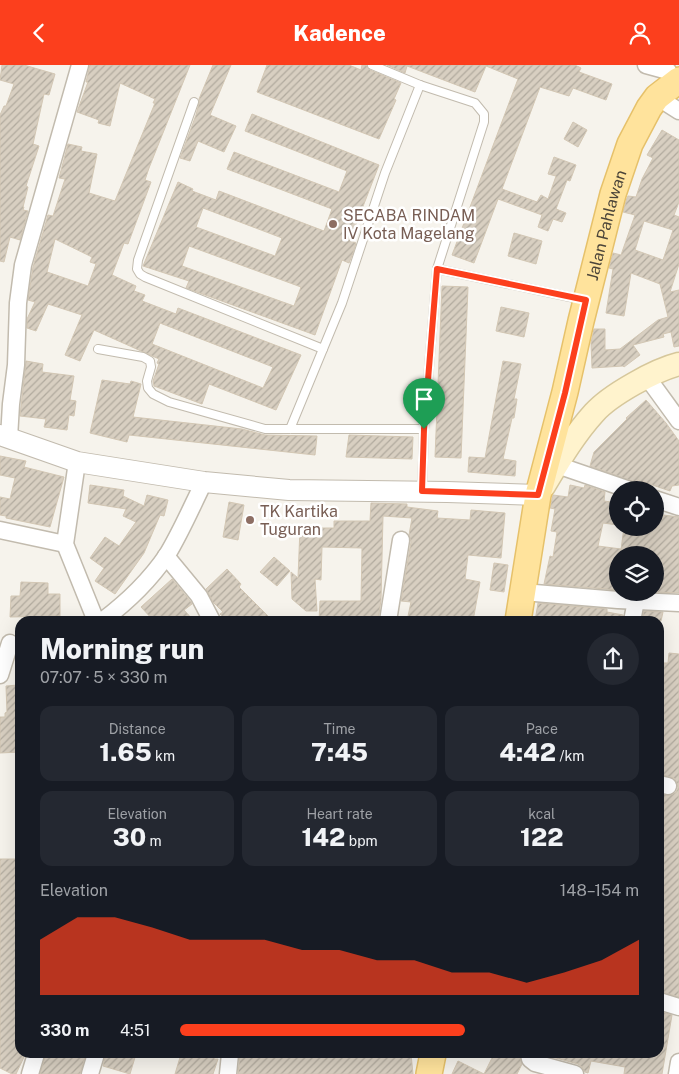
<!DOCTYPE html>
<meta charset="utf-8">
<style>
:root{--surface:#171b24;--page:#242831;--text:#f1f3f6;--muted:#9ea1a6;--accent:#fc3f1d}
body{margin:0;font-family:"Public Sans",sans-serif;background:var(--page);color:var(--text);height:100vh;display:flex;flex-direction:column;font-size:19px;white-space:nowrap}
*{box-sizing:border-box;margin:0}
p{font-size:16px;color:var(--muted)}
.icon{flex:none;width:28px;height:28px;fill:none;stroke:currentColor;stroke-width:2;stroke-linecap:round;stroke-linejoin:round}
.map{position:relative;flex:1;overflow:hidden}
.drawer{position:absolute;left:15px;top:551px;width:649px;height:442px;display:flex;flex-direction:column;background:var(--surface);border-radius:15px;box-shadow:0 5px 20px #0002}
.drawer>*{flex:none}
.buttons{position:absolute;left:609px;top:416px;display:grid;gap:10px}
.buttons a{display:grid;place-items:center;width:55px;height:55px;border-radius:50%;background:var(--surface);box-shadow:0 5px 20px #0002;font-size:25px}
.pin{position:absolute;display:grid;place-items:center;width:42px;height:42px;color:#fff;margin:-51px -21px;border-radius:50% 50% 50% 0;rotate:-45deg;box-shadow:0 0 5px #0007}
.pin .icon{rotate:45deg}
.round{display:grid;place-items:center;flex:none;width:52px;height:52px;border-radius:26px;background:var(--page)}
.head{display:flex;align-items:center;justify-content:space-between;height:85px;padding:0 25px}
h1{font-size:28px;font-weight:800;line-height:38px}
.stats{display:grid;grid-template-columns:repeat(3,1fr);gap:8px;height:85px;padding:5px 25px}
.stats div{display:grid;align-content:center;border-radius:12px;background:var(--page);text-align:center}
.stats b{font-size:25px;font-weight:800}
.stats small{font-size:14px;font-weight:400}
.stats p{font-size:14px}
.chart{height:140px;padding:10px 25px}
.chart p{display:flex;justify-content:space-between}
.chart svg{width:100%;height:90px;margin-top:5px;fill:var(--accent);opacity:.7}
ul{padding:0 25px;list-style:none;font-size:16px}
li{display:grid;grid-template-columns:80px 60px 1fr;align-items:center;height:38px}
li i{height:12px;border-radius:6px;background:var(--accent)}
header{display:flex;justify-content:space-between;align-items:center;height:65px;padding:0 25px;background:var(--accent);color:#fff;font-size:22px;font-weight:800}
.map>svg:first-child{display:block}
.building{fill:url(#building-hatch);stroke:#d3c7b4;fill-rule:evenodd}
.lines{fill:none;stroke-linecap:round;stroke-linejoin:round}
.service-casing{stroke:#c2bbae;stroke-width:10}
.minor-casing{stroke:#c2bbae;stroke-width:19}
.tertiary-casing{stroke:#c2bbae;stroke-width:22}
.secondary-casing{stroke:#d6c79b;stroke-width:25}
.primary-casing{stroke:#e6c16a;stroke-width:28}
.service{stroke:#fff;stroke-width:8}
.minor{stroke:#fff;stroke-width:16}
.tertiary{stroke:#fff;stroke-width:20}
.secondary{stroke:#fff3cd;stroke-width:22}
.primary{stroke:#ffe39c;stroke-width:25}
.route-casing{stroke:#fff;stroke-width:10}
.route{stroke:#fc3f1d;stroke-width:6}
.education-dot{fill:#8d6e63;stroke:#fff;stroke-width:2}
.labels{text-anchor:middle;stroke-width:5;stroke-linejoin:round;paint-order:stroke}
.education-label{font-size:16px;fill:#785e54;stroke:#fff;text-anchor:start}
.street-label{font-size:16px;fill:#4b4439;stroke:#fff}
</style>
<header><svg class="icon" aria-label="back" viewBox="0 0 24 24"><path d="M15 5l-7 7 7 7"/></svg>Kadence<svg class="icon" aria-label="person" viewBox="0 0 24 24"><circle cx="12" cy="8" r="4"/><path d="M4 21q1-7 8-7t8 7"/></svg></header>
<div class="map">
<svg width="679" height="1009" viewBox="0 0 679 1009">
<defs>
<pattern id="building-hatch" width="6" height="6" patternUnits="userSpaceOnUse" patternTransform="scale(1.25)"><rect width="6" height="6" fill="#d8cfc1"/><path d="M-1 1l2-2M0 6l6-6M5 7l2-2" fill="none" stroke="#b1aa9e"/></pattern>
</defs>
<rect width="100%" height="100%" fill="#f6f3ec"/>
<!-- building -->
<g class="building">
<path d="M2 0H24L55 9 49 30 44 29 33 79 39 81 26 121 28 122 23 142H24L23 145 28 146 20 175 10 172 4 197 0 196V50L4 41H6L14 19 0 15Z"/>
<path d="M90 0H190L149 103 145 115 151 117 128 179 124 178 112 210 136 221 134 226 145 230 142 236 176 249 178 243 301 290 276 345 209 319 202 339 154 321 153 316 159 299 157 298 159 294 94 265 80 296 65 290 82 250 48 239 36 266 27 263V254L35 237 28 235 33 202 48 150 53 151 65 114 59 113 68 79 82 82 81 86 97 89 89 128 115 136 155 38H153L155 34 120 18 110 61 98 58 99 55 77 47 88 17H86ZM55 174 92 192 90 197 96 199 88 221 47 207ZM160 258 273 302 263 323 152 279Z"/>
<path d="M213 0H231L210 50 236 61 224 87 198 76 190 96 180 93 196 50 199 38V34Z"/>
<path d="M267 0H349L361 5 362 0H366L370 5 401 18 394 34 396 35 379 74 257 27Z"/>
<path d="M387 0H575L581 3 579 7 612 19 606 35 573 23 569 31 540 22 502 124 537 137 541 130 548 134 556 111 548 109 554 92 576 100 570 116 567 115 556 144 566 148 562 157 553 154 548 166 538 162 542 150 498 134 474 198 452 190 518 14 486 1 475 27 407 1 405 8Z"/>
<path d="M252 49 379 100 350 175 356 178 353 188 349 198 342 195 315 270 186 223 189 216 143 201 178 117 193 124 192 126 216 135 219 126 324 166 332 144 227 104 234 87 339 127 347 106 245 66ZM203 143 282 173 275 191 196 162ZM189 181 301 222 294 241 182 201Z"/>
<path d="M573 57 587 65 578 82 564 74Z"/>
<path d="M662 65 679 75V137L674 150 679 152V199L670 227 679 225V281L674 282 671 267 663 269 664 272 633 280 640 290 624 302 623 301 592 303 591 278 594 264H605V285L620 284 658 255 668 252 660 219 631 208 624 251 606 248 613 204 609 203 613 188 621 190 635 150 623 147 627 133 628 131 636 132 642 114 653 93 647 90ZM644 156 673 165 663 195 635 185Z"/>
<path d="M514 168 542 176 536 199 508 191Z"/>
<path d="M442 221 468 222 461 393 435 392Z"/>
<path d="M501 242 529 248 524 272 496 266Z"/>
<path d="M26 296 43 299 42 307 74 311 70 335 76 336 74 351 69 350 67 365 44 362 46 354 20 351Z"/>
<path d="M503 296 521 299 514 334H517L514 353H512L503 394 516 396 515 411 468 407 469 392 485 393Z"/>
<path d="M102 315 130 319 131 316 141 319 133 352 242 364 265 370 317 371 315 390 129 370 127 377 90 368Z"/>
<path d="M646 335 666 358 679 376V420L672 421 670 426 638 415 637 418 590 401 594 387 627 354 626 353Z"/>
<path d="M349 370 413 372 412 394 346 392Z"/>
<path d="M0 391 26 396 24 402 64 412 50 462 6 453V451L0 450V432L10 434 15 413 0 410Z"/>
<path d="M90 420 124 425 123 431 144 441 147 430 168 435 164 451 160 450 144 488 115 529 95 516 104 503 90 493 105 472 119 481 136 457 123 451 126 444 88 438Z"/>
<path d="M570 420 584 423 585 420 605 427 604 436 618 438V460L603 458 598 481 621 484 620 490H618V525L544 519 550 491 553 492 557 467 551 466 555 444 550 443 553 430 568 432Z"/>
<path d="M229 437 244 440 238 475 223 472Z"/>
<path d="M371 438 407 439V442L438 446 437 453 470 455 471 445 505 448 501 493 468 490 465 514 480 517 473 556H407L411 537 401 536 411 477 409 470 412 453 383 451 381 535 378 556H319L320 536H361L362 483 322 482 321 515 315 514 317 546H306L292 534 291 507 298 513 300 463H334V456H370Z"/>
<path d="M655 449 679 452V528L655 527V490H646L647 489 621 485 624 462H655Z"/>
<path d="M274 492 290 506 277 521 260 507Z"/>
<path d="M494 498 508 500 504 527 490 525Z"/>
<path d="M227 504 241 519 239 522 273 556H227L220 549 223 547 213 537 206 524Z"/>
<path d="M172 514 191 537 192 539 184 545 194 556H154L141 542Z"/>
<path d="M21 517 48 518V529H60V551L10 552 11 531H20Z"/>
<path d="M538 538 607 544V547L623 550 622 556H535Z"/>
<path d="M644 546 663 547 661 556 642 555Z"/>
<path d="M669 588 679 589V932L659 926V845L663 846 664 821H661L662 791H659V729L671 730 676 727 678 723 677 718 674 713 659 709V598H668Z"/>
<path d="M18 620 20 687 0 688V652H5V648L7 647 6 621Z"/>
<path d="M0 794H20V990L24 992 16 1009H12L0 1003Z"/>
<path d="M659 946 672 950 662 1009H624L625 1002 591 996 588 1008 585 1007 582 1002 578 999 541 989H659Z"/>
<path d="M46 989H65L71 991V989H86L80 1009H40Z"/>
<path d="M106 989H136L130 1009 103 1001Z"/>
<path d="M181 989H216L214 994H218L213 1009H175Z"/>
<path d="M240 989H411L413 1009H238Z"/>
<path d="M494 989H519L522 999 517 1009H452L458 996 484 1009Z"/>
</g>
<g class="lines">
<!-- service casing -->
<g class="service-casing">
<g id="service">
<path d="M372 0 420 20 475 38 484 49V57L437 204 424 364"/>
<path d="M194 37 138 195 137 204 140 209 145 212 323 284"/>
<path d="M437 204 584 235"/>
<path d="M98 284 143 292 150 296 151 302 147 316 148 323 153 329 169 337 265 364H424L422 427"/>
<path d="M290 364 342 238 385 108 420 20"/>
</g>
</g>
<!-- minor casing -->
<g class="minor-casing">
<g id="minor">
<path d="M646 0 668 6"/>
<path d="M657 32 679 46"/>
<path d="M647 312 679 356"/>
<path d="M9 373 11 339 16 300 18 238 23 200 80 0"/>
<path d="M77 397 65 479 96 556"/>
<path d="M557 400 630 425"/>
<path d="M655 434 679 442"/>
<path d="M0 465 65 479"/>
<path d="M166 491 199 531 212 556"/>
<path d="M523 527 618 535 679 538"/>
<path d="M102 556C126 538 150 515 167 490 181 467 192 441 204 417"/>
<path d="M388 556 401 475"/>
<path d="M632 556 636 536"/>
<path d="M0 610 10 578"/>
<path d="M659 719 668 721"/>
<path d="M659 936 679 942"/>
<path d="M529 989 530 994 535 998 575 1009"/>
<path d="M30 1009 36 989"/>
<path d="M90 1009 96 989"/>
<path d="M228 1009 230 989"/>
<path d="M677 1009 679 997"/>
</g>
</g>
<!-- tertiary casing -->
<g class="tertiary-casing">
<path id="tertiary" d="M0 370 77 397 204 417 289 425 447 427 538 430"/>
</g>
<!-- secondary casing -->
<g class="secondary-casing">
<path id="secondary" d="M544 421C559 396 574 370 594 348 610 330 655 305 679 299"/>
</g>
<!-- primary casing -->
<g class="primary-casing">
<g id="primary">
<path id="s1" d="M518 556 538 430 565 327 581 256 613 129 630 79 649 43 657 32 679 15"/>
<path d="M429 1009 433 989"/>
</g>
</g>
<!-- service -->
<use href="#service" class="service"/>
<!-- minor -->
<use href="#minor" class="minor"/>
<!-- tertiary -->
<use href="#tertiary" class="tertiary"/>
<!-- secondary -->
<use href="#secondary" class="secondary"/>
<!-- primary -->
<use href="#primary" class="primary"/>
</g>
<g class="lines">
<!-- route casing -->
<g class="route-casing">
<path id="route" d="M437 204 586 235 565 328 538 430 422 426 424 364Z"/>
</g>
<!-- route -->
<use href="#route" class="route"/>
</g>
<!-- markers -->
<g class="education-dot">
<circle cx="333" cy="159" r="5"/>
<circle cx="250" cy="455" r="5"/>
</g>
<g class="labels">
<!-- education labels -->
<g class="education-label">
<text x="343" y="156">SECABA RINDAM<tspan x="343" dy="18">IV Kota Magelang</tspan></text>
<text x="260" y="452">TK Kartika<tspan x="260" dy="18">Tuguran</tspan></text>
</g>
<!-- street labels -->
<g class="street-label">
<text dy="6" stroke="none"><textPath href="#s1" startOffset="406">Jalan Pahlawan</textPath></text>
</g>
</g>
</svg>
<div class="buttons">
<a><svg class="icon" aria-label="locate" viewBox="0 0 24 24"><circle cx="12" cy="12" r="6"/><path d="M12 2v4M12 18v4M2 12h4M18 12h4"/></svg></a>
<a><svg class="icon" aria-label="layers" viewBox="0 0 24 24"><path d="M12 4l9 5-9 5-9-5zM3 14l9 5 9-5"/></svg></a>
</div>
<div class="pin" style="left:424px;top:364px;background:#1e9e55"><svg class="icon" aria-label="arrive" viewBox="0 0 24 24"><path d="M6 21V4h12l-3 4 3 4H6"/></svg></div>
<section class="drawer">
<div class="head"><div><h1>Morning run</h1><p>07:07 · 5 × 330 m</p></div><a class="round"><svg class="icon" aria-label="share" viewBox="0 0 24 24"><path d="M12 15V3M7 8l5-5 5 5M5 13v7h14v-7"/></svg></a></div>
<div class="stats">
<div><p>Distance</p><b>1.65<small> km</small></b></div>
<div><p>Time</p><b>7:45</b></div>
<div><p>Pace</p><b>4:42<small> /km</small></b></div>
</div>
<div class="stats">
<div><p>Elevation</p><b>30<small> m</small></b></div>
<div><p>Heart rate</p><b>142<small> bpm</small></b></div>
<div><p>kcal</p><b>122</b></div>
</div>
<div class="chart"><p><span>Elevation</span>148–154 m</p>
<svg viewBox="0 0 160 44" preserveAspectRatio="none"><path d="M0 44V17L10 6L20 6L30 11L40 17L50 17L60 17L70 22L80 22L90 27L100 27L110 33L120 33L130 38L140 33L150 27L160 17V44z"/></svg>
</div>
<ul>
<li><b>330 m</b>4:51<i style="width:62%"></i></li>
</ul>
</section>
</div>
